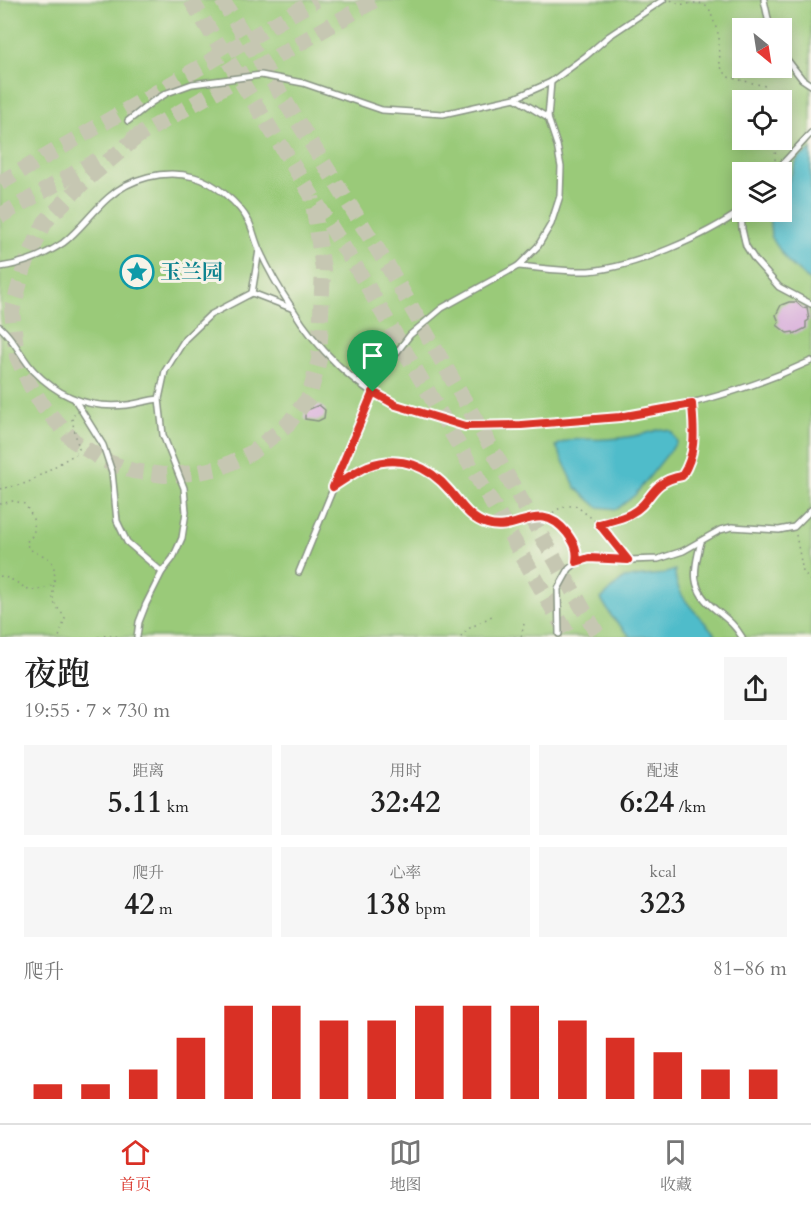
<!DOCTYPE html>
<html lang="zh">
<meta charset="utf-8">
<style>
:root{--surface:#fff;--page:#f6f6f6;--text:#222;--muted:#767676;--line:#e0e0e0;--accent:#d93025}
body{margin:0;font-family:Cardo,"Noto Serif SC",serif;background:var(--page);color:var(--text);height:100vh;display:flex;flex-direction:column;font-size:22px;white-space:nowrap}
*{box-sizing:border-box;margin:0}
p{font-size:20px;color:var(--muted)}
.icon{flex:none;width:33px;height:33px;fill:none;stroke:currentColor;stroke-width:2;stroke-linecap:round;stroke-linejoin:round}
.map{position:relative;height:637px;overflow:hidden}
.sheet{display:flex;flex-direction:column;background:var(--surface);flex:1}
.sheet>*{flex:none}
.needle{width:39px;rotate:150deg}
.buttons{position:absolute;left:732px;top:18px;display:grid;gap:12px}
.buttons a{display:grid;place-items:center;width:60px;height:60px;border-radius:0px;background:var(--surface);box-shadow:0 3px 15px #0003;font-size:30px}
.pin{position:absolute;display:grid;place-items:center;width:51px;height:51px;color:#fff;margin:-62px -26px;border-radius:50% 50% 50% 0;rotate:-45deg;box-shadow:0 0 6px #0007}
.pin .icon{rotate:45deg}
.round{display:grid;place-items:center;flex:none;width:63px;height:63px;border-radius:0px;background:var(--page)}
.summary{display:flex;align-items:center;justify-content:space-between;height:102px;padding:0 24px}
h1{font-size:33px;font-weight:600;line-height:45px}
.stats{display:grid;grid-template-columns:repeat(3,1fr);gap:9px;height:102px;padding:6px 24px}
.stats div{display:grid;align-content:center;border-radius:0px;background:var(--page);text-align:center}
.stats b{font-size:30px;font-weight:600}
.stats small{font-size:16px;font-weight:400}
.stats p{font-size:16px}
.chart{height:168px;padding:12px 24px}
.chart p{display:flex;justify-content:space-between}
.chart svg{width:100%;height:108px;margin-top:6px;stroke:var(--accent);stroke-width:6}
.tabs{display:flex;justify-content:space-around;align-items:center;height:84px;border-top:2px solid var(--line);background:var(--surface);font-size:16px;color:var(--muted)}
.tabs a{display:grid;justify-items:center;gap:3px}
.tabs .active{color:var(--accent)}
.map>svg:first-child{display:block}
.green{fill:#9aca79;stroke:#5c8456;stroke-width:1.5;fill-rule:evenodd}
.water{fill:#4fbcca;stroke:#377c7f;stroke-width:1.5}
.building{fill:#d9b0db}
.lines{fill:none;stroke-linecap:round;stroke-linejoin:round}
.primary-tunnel{stroke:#c6c7b2;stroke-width:16;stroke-dasharray:16 8;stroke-linecap:butt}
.lane-casing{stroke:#889383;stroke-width:8}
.path{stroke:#889383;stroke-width:1.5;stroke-dasharray:1.5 4.5;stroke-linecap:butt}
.lane{stroke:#fff;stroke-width:5}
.route-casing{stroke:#fff;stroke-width:12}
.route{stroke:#d93025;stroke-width:8}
.labels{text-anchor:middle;stroke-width:6;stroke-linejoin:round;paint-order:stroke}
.culture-label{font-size:21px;font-weight:bold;fill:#0d838f;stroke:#f7f3e8;text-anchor:start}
</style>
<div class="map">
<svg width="811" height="637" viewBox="0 0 811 637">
<rect width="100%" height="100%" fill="#f7f3e8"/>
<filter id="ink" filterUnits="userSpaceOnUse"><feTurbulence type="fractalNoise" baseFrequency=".0167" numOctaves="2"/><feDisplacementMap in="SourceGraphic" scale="12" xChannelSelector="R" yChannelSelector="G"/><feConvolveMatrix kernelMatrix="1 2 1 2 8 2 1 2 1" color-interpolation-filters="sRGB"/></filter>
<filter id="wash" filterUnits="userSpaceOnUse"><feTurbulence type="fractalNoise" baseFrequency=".008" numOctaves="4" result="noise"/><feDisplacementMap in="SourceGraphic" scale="24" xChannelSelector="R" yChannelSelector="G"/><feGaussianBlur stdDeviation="1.35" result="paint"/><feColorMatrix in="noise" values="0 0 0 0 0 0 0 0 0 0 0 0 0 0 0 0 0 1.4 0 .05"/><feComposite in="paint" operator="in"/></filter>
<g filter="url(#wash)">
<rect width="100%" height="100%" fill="#f0e9d2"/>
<!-- green -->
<path class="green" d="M0 0H811V637H0ZM742 28H782V68H742ZM742 100H782V140H742ZM742 172H782V212H742Z"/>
<!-- water -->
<g class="water">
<path d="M811 150V282L788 262 771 237 769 212H782V191L787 185 798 158Z"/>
<path d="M661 429 671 431 677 442 635 495 617 509 598 507 576 488 556 446C573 435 590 441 608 439 626 438 643 435 661 429Z"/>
<path d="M675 570C674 598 702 616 717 637H631L612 617 601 599 624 578 664 574Z"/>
</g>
<g id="blocks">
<!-- building -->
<g class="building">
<path d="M789 302H796L803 308 807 307 809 320 806 322V328L794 334 793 332 787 333 777 325 779 322 776 315 781 305Z"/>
<path d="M319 405 325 410 324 418 318 421 305 419V411Z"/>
</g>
</g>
</g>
<g filter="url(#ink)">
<use href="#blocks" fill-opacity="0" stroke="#889383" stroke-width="1.5"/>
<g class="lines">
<!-- primary-tunnel -->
<g class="primary-tunnel">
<path d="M191 0 365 282 569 637"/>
<path d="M222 0 389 268 599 637"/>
<path d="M138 136 85 181 45 222 24 268 12 311 17 357 30 385 44 408 74 441 103 460 133 471 164 475 193 473 220 468 251 453 288 424 309 397 319 360 323 269 312 197"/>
<path d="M131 140 375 0"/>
<path d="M0 183 316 0"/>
<path d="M0 216 101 158"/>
</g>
<!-- lane casing -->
<g class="lane-casing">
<g id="lane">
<path d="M764 0 770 28"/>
<path d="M782 53 802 79 811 85"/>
<path d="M515 98 551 82 586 56 609 36 663 0"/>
<path d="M128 121 152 102 167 93 192 84 261 75 303 83 382 110 443 114 515 98 548 118"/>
<path d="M775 172 811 133"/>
<path d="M741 211 742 229 746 246 755 260 779 287 811 304"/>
<path d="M518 266C541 268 565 272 588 271 633 268 706 236 742 210"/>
<path d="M0 267C22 264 45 255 63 243 80 230 92 212 108 198 130 178 164 169 194 177 214 182 239 203 249 222 253 230 255 240 259 249 268 269 280 290 292 308 315 346 356 389 397 405 417 413 441 420 462 425 481 430 524 425 544 423 570 421 596 421 621 417 687 407 751 389 811 361"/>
<path d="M252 293 259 250"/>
<path d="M0 327C16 341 21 358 34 371 59 397 91 409 127 405 137 404 148 400 159 399"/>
<path d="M75 400 103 445 112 472 117 521 127 542 162 572"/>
<path d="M701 542C693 571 690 590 716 610 727 619 735 625 742 637"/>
<path d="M299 572 380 374 410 335 442 308 518 266 538 246 551 224 560 196 561 167 557 145 548 118 551 82"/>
<path d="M559 634 558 589 569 569 576 563 589 558 628 560 658 559 683 551 720 530 732 527 779 530 794 527 811 510"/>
<path d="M137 637 139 622 146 604 162 572 173 558 182 538 186 512 184 488 163 435 159 399 165 371 185 339 210 315 252 293 291 308"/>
</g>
</g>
<!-- path -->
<g class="path">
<path d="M671 0C681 8 689 2 700 3 701 4 708 7 709 8L719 36 720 66 728 77 765 86 770 100"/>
<path d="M775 160 776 140"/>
<path d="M344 480C384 456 419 453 451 491 461 504 468 516 484 523 514 537 539 495 568 535 573 542 577 547 577 556"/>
<path d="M0 489 27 483 77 453 79 449 72 420 75 411"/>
<path d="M0 504 13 501 23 503C33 513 41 532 26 542 30 557 48 551 53 565 57 575 52 588 53 598 54 607 62 611 65 619L59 637"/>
<path d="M548 516 560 508 575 505 599 524 623 552"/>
<path d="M599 524C609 521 621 519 630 514 654 502 648 482 682 476 696 455 694 435 692 410"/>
<path d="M796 535 803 572 811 582"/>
<path d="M0 576C25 581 25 599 52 585"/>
<path d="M98 637 110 635 119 637"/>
<path d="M461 637 468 629 492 616"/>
<path d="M514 637H516"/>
<path d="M521 637 524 624"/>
</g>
<!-- lane -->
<use href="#lane" class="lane"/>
</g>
</g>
<g class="lines" filter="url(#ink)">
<!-- route casing -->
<g class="route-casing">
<path id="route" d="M373 392 396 405 465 426 521 425 620 417 692 404C694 430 697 453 682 476 648 482 654 502 630 514 621 519 609 521 599 524L628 560 589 558 576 562C578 550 575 544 567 533 539 498 517 534 487 524 470 519 461 504 450 491 429 466 400 454 368 466 356 471 344 480 333 487Z"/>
</g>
<!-- route -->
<use href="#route" class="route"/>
</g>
<!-- icons -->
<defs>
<g id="sight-ring" transform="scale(1.725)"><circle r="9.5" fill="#f7f3e8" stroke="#0f9aa8" stroke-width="1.5"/><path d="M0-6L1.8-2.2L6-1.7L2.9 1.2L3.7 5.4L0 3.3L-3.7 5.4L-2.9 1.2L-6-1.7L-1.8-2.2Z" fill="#0f9aa8"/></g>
</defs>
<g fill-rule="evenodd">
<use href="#sight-ring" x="137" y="272"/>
</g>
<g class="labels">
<!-- culture labels -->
<g class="culture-label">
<text x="160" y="279">玉兰园</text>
</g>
</g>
</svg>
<div class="buttons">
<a><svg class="needle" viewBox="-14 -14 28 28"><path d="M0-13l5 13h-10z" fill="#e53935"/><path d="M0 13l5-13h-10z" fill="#767676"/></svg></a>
<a><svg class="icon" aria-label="locate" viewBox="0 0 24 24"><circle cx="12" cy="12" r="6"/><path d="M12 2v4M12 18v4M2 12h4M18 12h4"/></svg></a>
<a><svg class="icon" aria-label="layers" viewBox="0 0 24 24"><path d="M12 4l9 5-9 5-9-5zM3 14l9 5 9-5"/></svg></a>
</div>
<div class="pin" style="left:373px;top:392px;background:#1e9e55"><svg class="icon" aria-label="arrive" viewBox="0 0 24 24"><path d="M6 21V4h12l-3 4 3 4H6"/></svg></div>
</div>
<section class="sheet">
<div class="summary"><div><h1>夜跑</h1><p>19:55 · 7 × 730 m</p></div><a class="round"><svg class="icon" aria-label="share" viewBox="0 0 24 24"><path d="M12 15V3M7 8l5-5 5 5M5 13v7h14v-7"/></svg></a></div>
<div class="stats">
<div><p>距离</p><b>5.11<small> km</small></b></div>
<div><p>用时</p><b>32:42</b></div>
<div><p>配速</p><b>6:24<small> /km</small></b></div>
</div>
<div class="stats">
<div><p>爬升</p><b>42<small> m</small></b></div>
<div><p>心率</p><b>138<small> bpm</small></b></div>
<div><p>kcal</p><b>323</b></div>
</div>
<div class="chart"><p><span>爬升</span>81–86 m</p>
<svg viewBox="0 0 160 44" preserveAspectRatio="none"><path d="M5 44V38M15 44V38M25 44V32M35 44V19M45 44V6M55 44V6M65 44V12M75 44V12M85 44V6M95 44V6M105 44V6M115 44V12M125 44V19M135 44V25M145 44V32M155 44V32"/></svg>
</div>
</section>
<nav class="tabs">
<a class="active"><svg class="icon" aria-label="home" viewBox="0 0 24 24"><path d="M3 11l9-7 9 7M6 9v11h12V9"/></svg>首页</a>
<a><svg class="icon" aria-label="map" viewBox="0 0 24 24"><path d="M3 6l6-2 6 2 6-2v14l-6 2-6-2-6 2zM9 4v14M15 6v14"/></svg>地图</a>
<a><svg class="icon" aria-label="saved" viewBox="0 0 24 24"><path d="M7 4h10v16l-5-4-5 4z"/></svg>收藏</a>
</nav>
